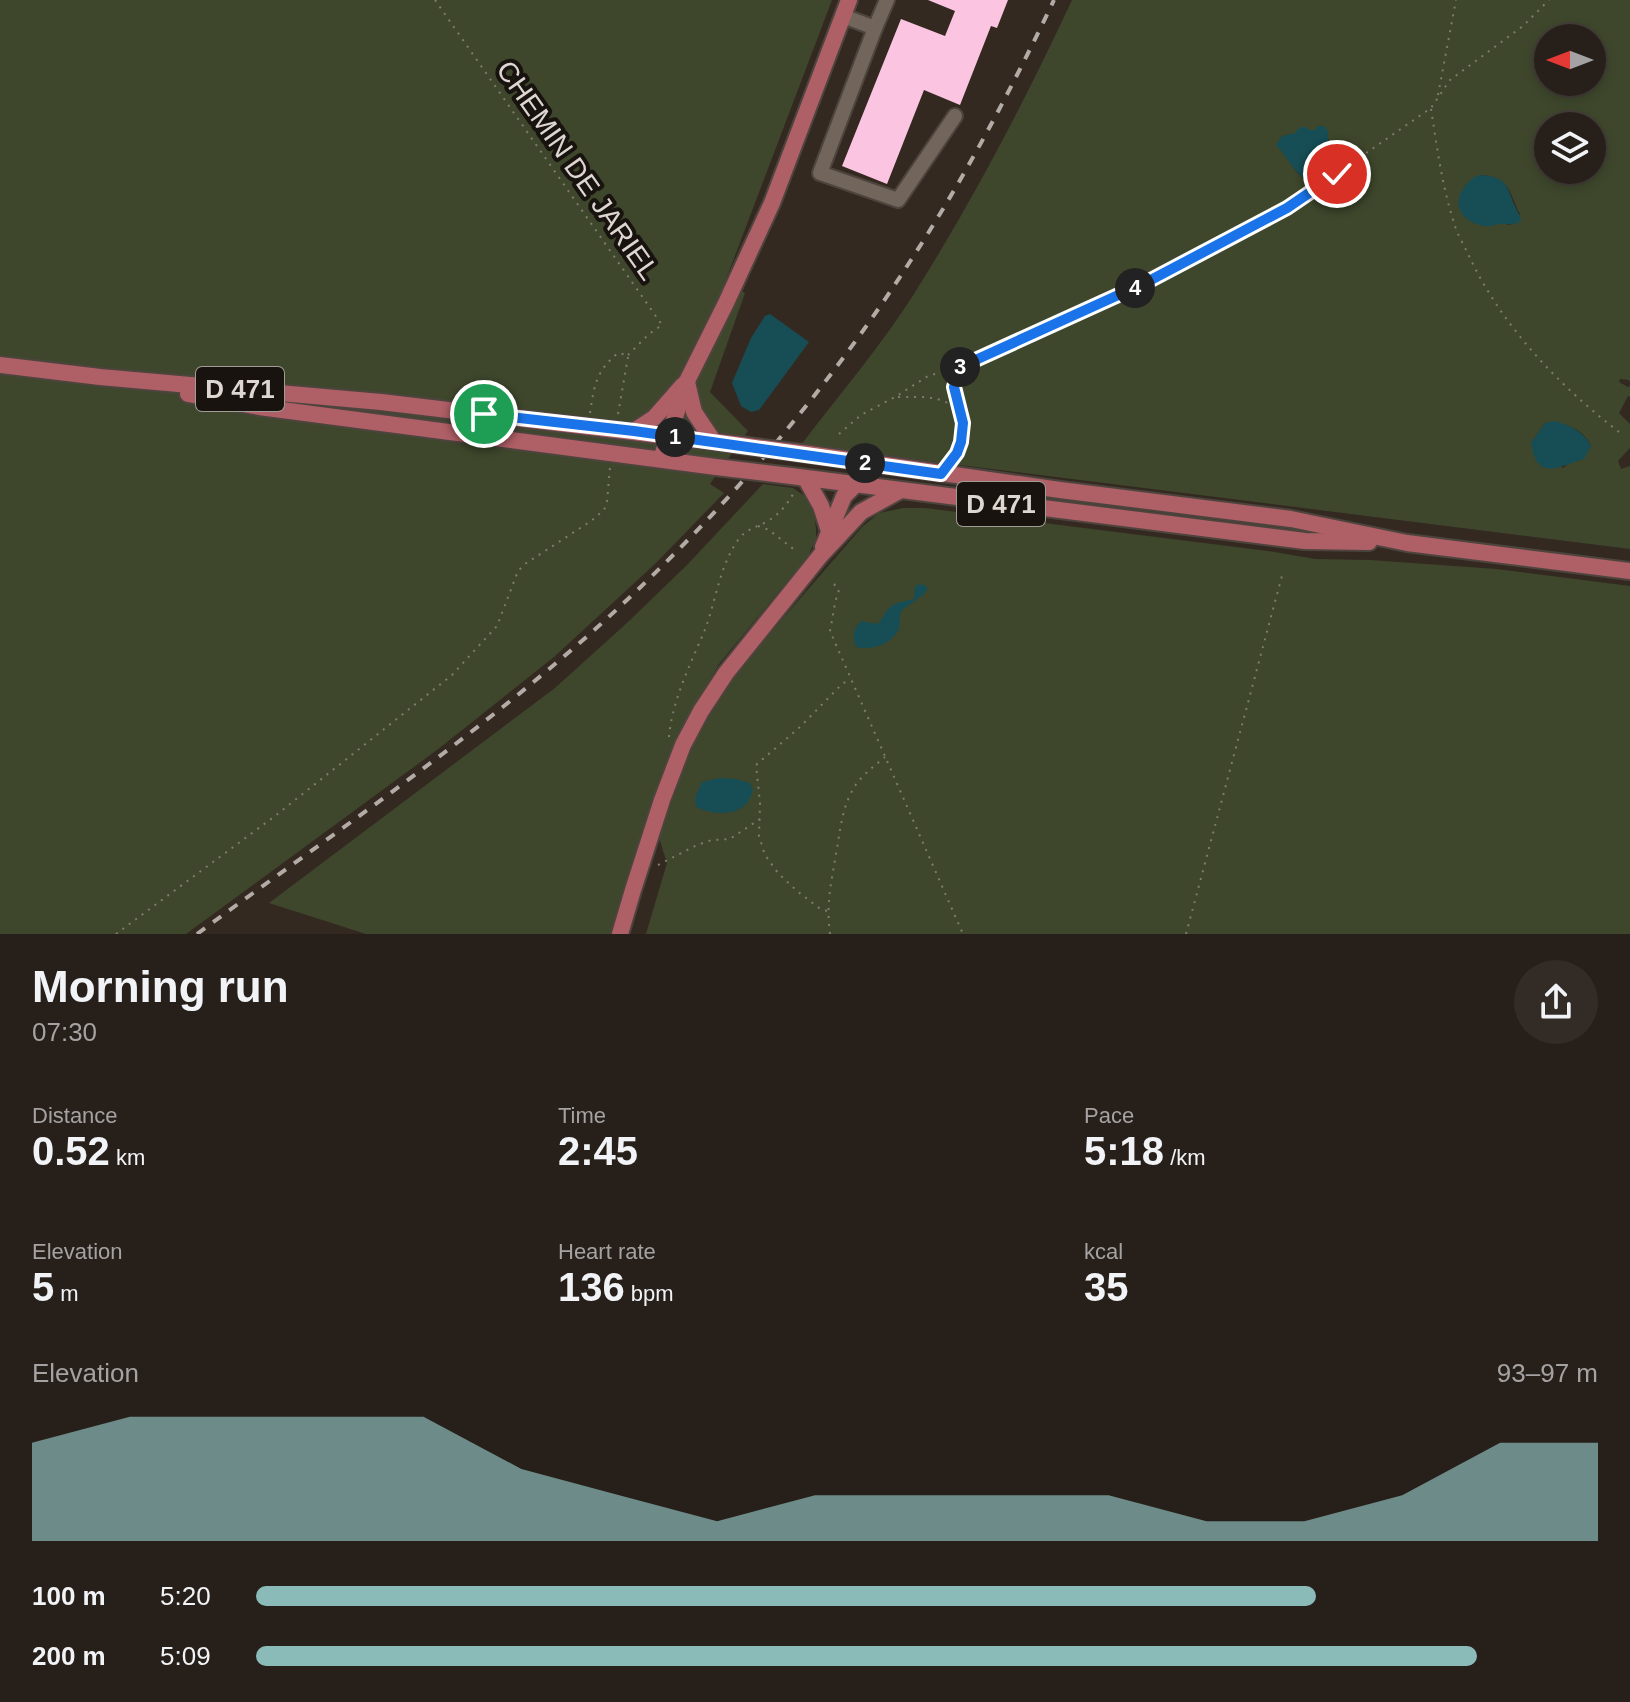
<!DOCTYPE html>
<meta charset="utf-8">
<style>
:root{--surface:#271f19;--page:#332c26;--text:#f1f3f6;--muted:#a4a2a2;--line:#433d38;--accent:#8bbbb9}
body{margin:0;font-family:Helvetica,sans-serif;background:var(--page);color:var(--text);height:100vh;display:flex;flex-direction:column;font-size:30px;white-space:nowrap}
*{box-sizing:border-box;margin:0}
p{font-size:26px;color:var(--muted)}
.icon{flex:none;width:44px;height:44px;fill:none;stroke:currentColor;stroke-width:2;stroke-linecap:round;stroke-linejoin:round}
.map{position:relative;height:934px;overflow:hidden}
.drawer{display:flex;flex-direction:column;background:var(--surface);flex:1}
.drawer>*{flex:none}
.needle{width:52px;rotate:270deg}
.fabs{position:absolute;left:1534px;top:24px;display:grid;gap:16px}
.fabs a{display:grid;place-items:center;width:72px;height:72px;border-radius:50%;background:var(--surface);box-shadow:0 4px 12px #0003,0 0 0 2px var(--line);font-size:40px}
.pin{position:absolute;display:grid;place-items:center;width:68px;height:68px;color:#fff;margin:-34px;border:4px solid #fff;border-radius:50%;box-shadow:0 2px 8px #0007}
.km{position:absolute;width:40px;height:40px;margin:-20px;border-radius:50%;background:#222;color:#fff;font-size:22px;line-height:40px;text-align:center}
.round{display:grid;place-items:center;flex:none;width:84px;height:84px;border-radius:42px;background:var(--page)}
.summary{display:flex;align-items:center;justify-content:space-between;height:136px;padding:0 32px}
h1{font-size:44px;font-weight:600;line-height:60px}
.stats{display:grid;grid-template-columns:repeat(3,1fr);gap:12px;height:136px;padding:8px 32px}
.stats div{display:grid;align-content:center}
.stats b{font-size:40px;font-weight:600}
.stats small{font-size:22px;font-weight:400}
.stats p{font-size:22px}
.chart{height:224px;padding:16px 32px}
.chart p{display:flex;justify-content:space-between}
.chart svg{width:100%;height:144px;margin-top:8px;fill:var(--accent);opacity:.7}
ul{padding:0 32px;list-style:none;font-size:26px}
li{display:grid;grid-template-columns:128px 96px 1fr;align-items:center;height:60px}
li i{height:20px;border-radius:10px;background:var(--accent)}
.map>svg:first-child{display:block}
.green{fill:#3e472c;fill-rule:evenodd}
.water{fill:#174e56}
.building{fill:#fbc4e0}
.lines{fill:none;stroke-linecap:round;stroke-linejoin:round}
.minor-casing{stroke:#4d443e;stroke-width:18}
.major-casing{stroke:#4d443e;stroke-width:20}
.path{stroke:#827972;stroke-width:2;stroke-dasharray:2 6;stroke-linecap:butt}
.minor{stroke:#72655c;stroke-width:14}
.major{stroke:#af5f66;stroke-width:16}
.rail{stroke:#b3aba6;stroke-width:4;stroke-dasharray:10 10;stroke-linecap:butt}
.major-bridge-casing{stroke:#4d443e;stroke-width:20;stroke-linecap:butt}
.major-bridge{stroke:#af5f66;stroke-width:16}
.route-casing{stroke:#fff;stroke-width:16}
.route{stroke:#1a73e8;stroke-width:10}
.labels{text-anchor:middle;stroke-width:8;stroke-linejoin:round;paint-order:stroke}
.shield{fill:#18130f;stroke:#a29c97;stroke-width:2}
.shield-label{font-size:26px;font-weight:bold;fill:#ddd6d1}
.street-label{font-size:28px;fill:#ddd6d1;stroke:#18130f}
</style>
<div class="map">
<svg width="1630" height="934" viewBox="0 0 1630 934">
<rect width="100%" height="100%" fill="#342921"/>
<!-- green -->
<g class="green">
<path d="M0 0H832L725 282 745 293 710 392 748 431 710 484 724 493 656 563 554 657 437 750 186 934H0Z"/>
<path d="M1072 0H1630V383L1629 380 1620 379 1619 382 1628 387 1630 386V397L1628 396 1619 413 1630 424V448L1618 461 1621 469 1630 466V549L801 445C839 395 880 347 914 294 973 200 1025 101 1072 0ZM1548 38H1592V82H1548ZM1548 126H1592V170H1548ZM1315 130 1328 139 1334 145 1307 181C1291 169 1284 156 1282 136ZM1480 175C1511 177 1508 191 1520 214L1510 225 1501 223 1483 226 1472 221ZM1545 423C1565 423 1582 427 1591 446L1579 461H1572L1563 468 1531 443Z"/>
<path d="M763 484 793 488 806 497 814 512 816 529V539L808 556 719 664 691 712 670 760 632 865 612 934H366L269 903 555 688 628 622 687 565Z"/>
<path d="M903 508H925L1268 551 1315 559 1370 560 1496 569 1630 586V934H646L667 863 659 838 693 742 711 708 745 662 862 527 879 513Z"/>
</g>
<!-- water -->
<g class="water">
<path d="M1318 126H1324L1328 131V139L1336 152C1333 163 1327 172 1318 180L1307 181C1293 171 1287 157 1276 145L1282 136 1295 133 1300 127H1305L1310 130H1315Z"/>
<path d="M1480 175C1503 177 1506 181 1513 202 1516 209 1520 214 1521 221 1513 226 1511 224 1503 224 1497 223 1491 228 1484 226 1463 222 1450 206 1465 186 1470 180 1473 177 1480 175Z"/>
<path d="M770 314 809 342 759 410 751 412 741 406 732 383 751 338 765 316Z"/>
<path d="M1555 421C1570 425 1584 432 1591 446L1584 459C1561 465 1537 484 1531 443L1545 423Z"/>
<path d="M918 584 924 585 928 588 924 594 901 611C899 618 901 626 898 631 888 646 872 650 856 647 852 636 853 630 861 621L877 624C883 619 884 613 889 608 895 602 906 601 914 599L915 587Z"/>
<path d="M720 778 736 779 750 783 753 791C752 793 749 801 747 803 735 817 711 814 696 807L695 798 702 782Z"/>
</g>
<!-- building -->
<path class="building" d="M928 0H1008L997 28 991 26 960 105 924 90 887 184 842 166 901 19 945 36 955 11Z"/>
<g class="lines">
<!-- minor casing -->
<g class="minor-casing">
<g id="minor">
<path d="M843 16 875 28 887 0"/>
<path d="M875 28 820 173 898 200 955 116"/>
</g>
</g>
<!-- major casing -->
<g class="major-casing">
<g id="major">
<path d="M0 365 100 377 381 402 733 444"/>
<path d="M687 382 694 412 714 442"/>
<path d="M188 394 259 407 716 467"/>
<path d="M634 431 654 418 683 385"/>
<path d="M809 454 1060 490 1291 519 1407 543 1630 571"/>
<path d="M661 459 687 381 726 303 772 203 849 0"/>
<path d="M791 476 1305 541 1369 542"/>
<path d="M806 479 821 506 829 531"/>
<path d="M823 547 844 496 856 484 857 479"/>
<path d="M620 934 633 890 662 800 683 745 701 711 726 673 820 556 861 512 899 491"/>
</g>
</g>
<!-- path -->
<g class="path">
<path d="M435 0 662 325 649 334 628 355"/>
<path d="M1438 95 1456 0"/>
<path d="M1431 109C1437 147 1442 186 1454 223 1457 234 1464 245 1469 256 1503 328 1560 387 1623 435"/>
<path d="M898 397C921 397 937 395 957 408"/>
<path d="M590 413C594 386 596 371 618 353L627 355"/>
<path d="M618 414 628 357"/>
<path d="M839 434 861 415 895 397 928 376 960 367 1147 282 1287 208 1431 108 1450 80 1523 26 1549 0"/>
<path d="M951 460 957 453 961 442 963 423 954 387 960 367"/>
<path d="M758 526 769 530 796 551"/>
<path d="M834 584 839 590C834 603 833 617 830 631L963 934"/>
<path d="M669 737C672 701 690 665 704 632 716 602 719 567 738 540 746 529 757 527 768 521 779 514 787 505 793 494"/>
<path d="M658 865 697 845 712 840 730 839 760 819"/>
<path d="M827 911 819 908 797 891 778 873 765 855 759 836 760 803 756 765 801 726 843 683 850 681"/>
<path d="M116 934 275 816 452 675 497 626 518 571 525 564 591 521 604 510 607 502 610 467"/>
<path d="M830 934C826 903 831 884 836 854 840 833 841 813 851 793 858 778 872 768 885 757"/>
<path d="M1186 934 1283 572"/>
</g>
<!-- minor -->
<use href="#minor" class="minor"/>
<!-- major -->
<use href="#major" class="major"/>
<!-- rail -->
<path class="rail" d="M197 934C330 836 468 742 592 632 713 524 823 397 911 260 965 177 1011 90 1054 0"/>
<!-- major-bridge casing -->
<g class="major-bridge-casing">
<g id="major-bridge">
<path d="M733 444 809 454"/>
<path d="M716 467 791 476"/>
</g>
</g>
<!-- major-bridge -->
<use href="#major-bridge" class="major-bridge"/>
</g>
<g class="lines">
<!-- route casing -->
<g class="route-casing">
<path id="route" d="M484 414 634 431 941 474 957 453 961 442 963 423 954 387 960 367 1147 282 1287 208 1337 174"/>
</g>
<!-- route -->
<use href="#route" class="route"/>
</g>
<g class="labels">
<!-- shield labels -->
<g class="shield">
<rect x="196" y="367" width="88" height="44" rx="6"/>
<rect x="957" y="482" width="88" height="44" rx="6"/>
</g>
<g class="shield-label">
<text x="240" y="398">D 471</text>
<text x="1001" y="513">D 471</text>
</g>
<!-- street labels -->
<g class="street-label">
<text transform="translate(578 170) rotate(55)" y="10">CHEMIN DE JARIEL</text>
</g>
</g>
</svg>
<div class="fabs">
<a><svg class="needle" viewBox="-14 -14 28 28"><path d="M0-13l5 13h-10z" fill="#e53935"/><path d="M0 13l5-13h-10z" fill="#a4a2a2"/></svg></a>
<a><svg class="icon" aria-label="layers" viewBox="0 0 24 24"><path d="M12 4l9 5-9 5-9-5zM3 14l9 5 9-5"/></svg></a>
</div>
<div class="pin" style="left:484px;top:414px;background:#1e9e55"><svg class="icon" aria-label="arrive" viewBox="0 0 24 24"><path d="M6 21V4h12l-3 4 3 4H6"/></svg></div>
<div class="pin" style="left:1337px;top:174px;background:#d93025"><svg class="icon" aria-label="check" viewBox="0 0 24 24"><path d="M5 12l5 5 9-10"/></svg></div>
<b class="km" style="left:675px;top:437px">1</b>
<b class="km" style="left:865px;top:463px">2</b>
<b class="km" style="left:960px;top:367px">3</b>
<b class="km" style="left:1135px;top:288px">4</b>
</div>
<section class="drawer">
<div class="summary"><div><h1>Morning run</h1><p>07:30</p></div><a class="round"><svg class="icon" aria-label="share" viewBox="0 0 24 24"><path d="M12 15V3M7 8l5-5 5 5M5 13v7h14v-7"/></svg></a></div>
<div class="stats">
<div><p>Distance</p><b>0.52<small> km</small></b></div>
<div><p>Time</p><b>2:45</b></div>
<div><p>Pace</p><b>5:18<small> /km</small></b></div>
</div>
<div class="stats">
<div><p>Elevation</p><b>5<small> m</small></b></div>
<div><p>Heart rate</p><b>136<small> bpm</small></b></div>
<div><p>kcal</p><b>35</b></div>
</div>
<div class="chart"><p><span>Elevation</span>93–97 m</p>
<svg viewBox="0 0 160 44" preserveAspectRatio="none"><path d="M0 44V14L10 6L20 6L30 6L40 6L50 22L60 30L70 38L80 30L90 30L100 30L110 30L120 38L130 38L140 30L150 14L160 14V44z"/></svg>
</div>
<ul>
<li><b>100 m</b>5:20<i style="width:79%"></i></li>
<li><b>200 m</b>5:09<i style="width:91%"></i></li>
</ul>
</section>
